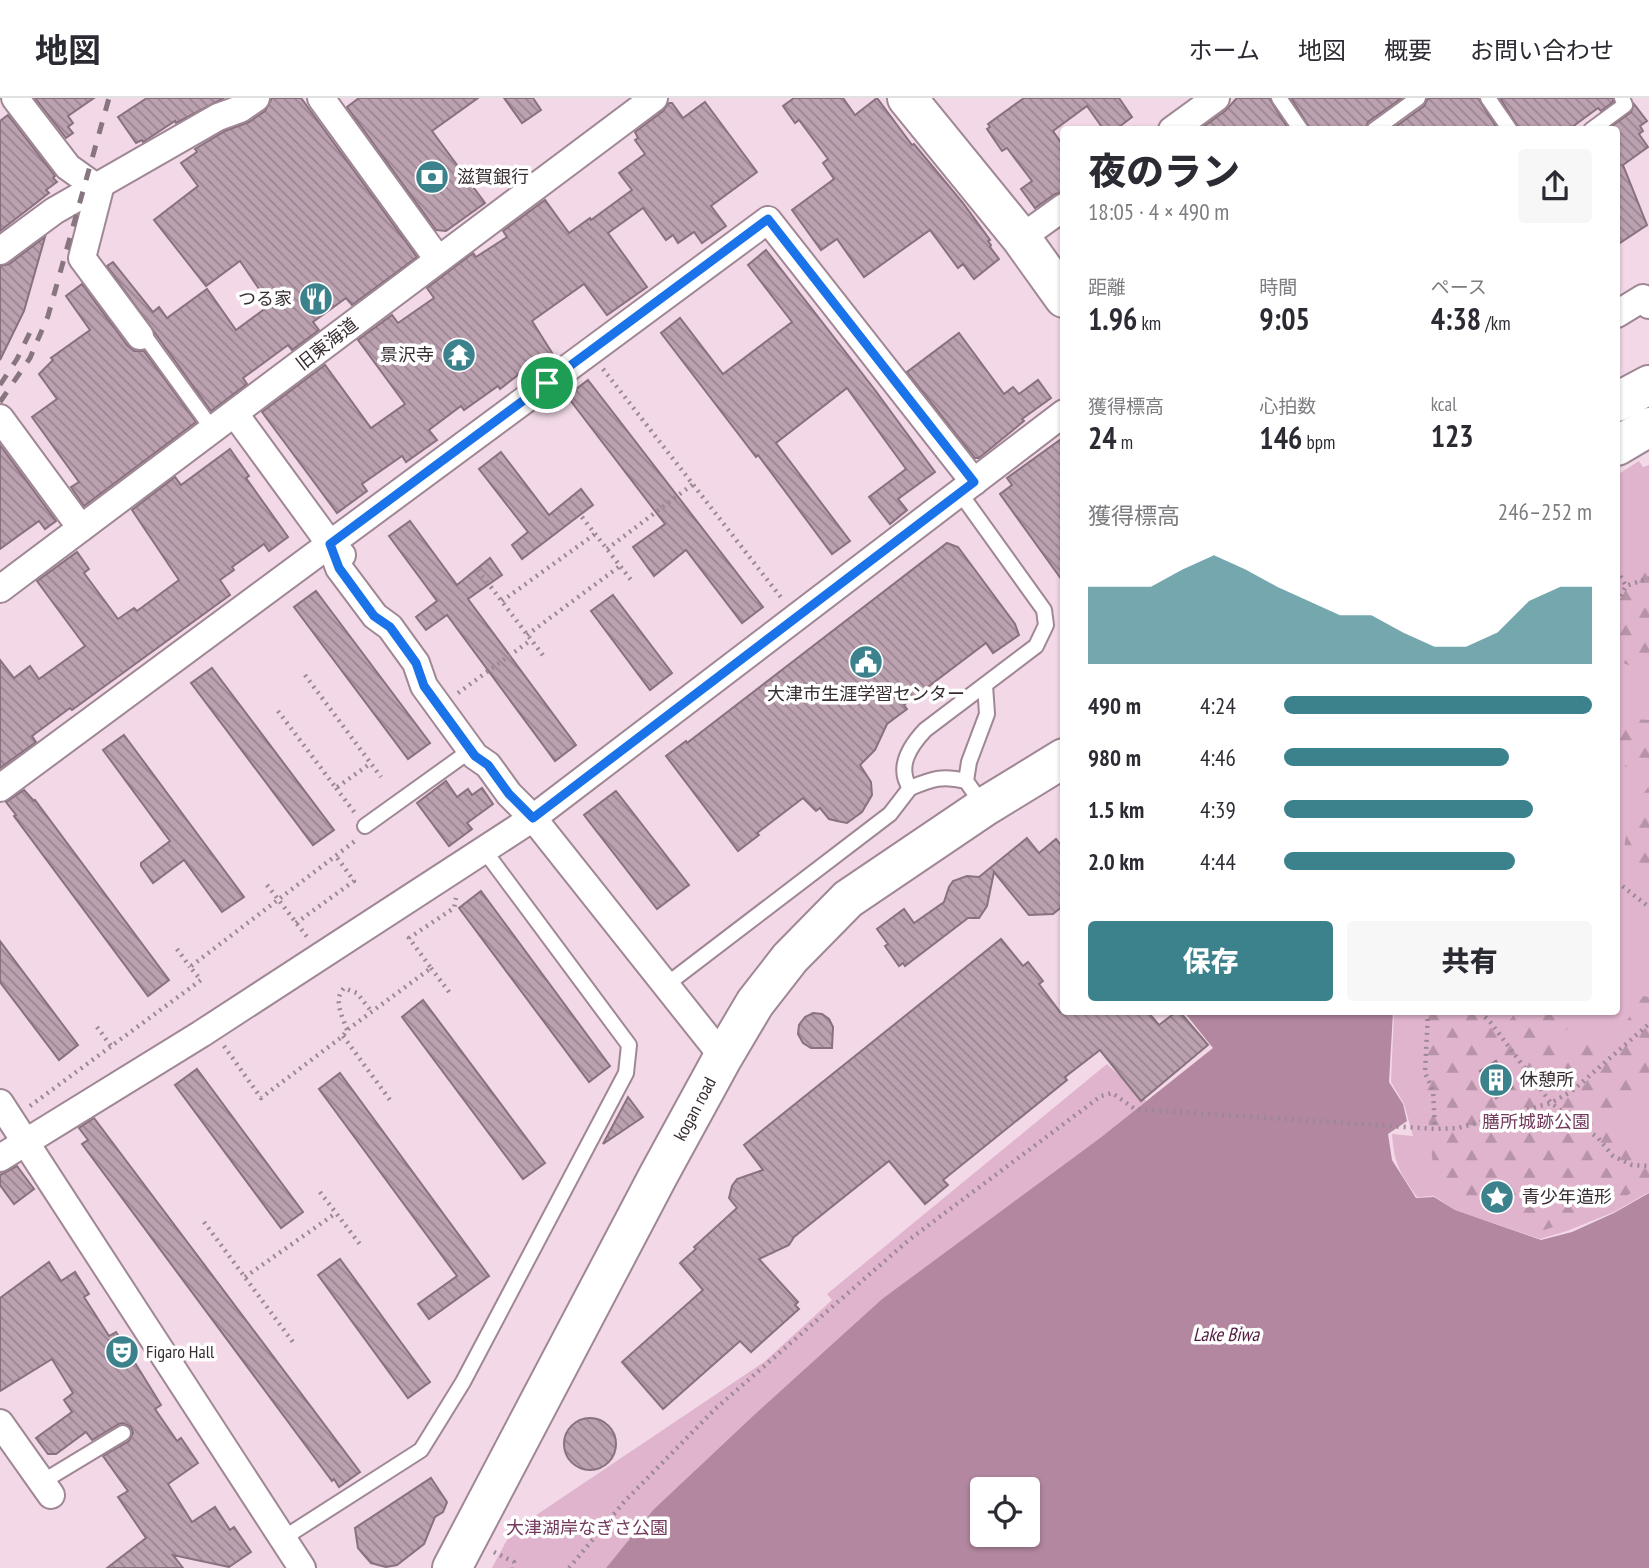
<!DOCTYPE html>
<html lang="ja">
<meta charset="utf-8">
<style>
:root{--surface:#fff;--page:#f7f7f7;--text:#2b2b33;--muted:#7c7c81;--line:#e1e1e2;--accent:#3c828d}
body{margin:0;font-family:"PT Sans Narrow","Noto Sans JP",sans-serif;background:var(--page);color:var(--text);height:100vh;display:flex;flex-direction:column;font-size:26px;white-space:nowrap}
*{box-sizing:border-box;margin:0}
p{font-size:23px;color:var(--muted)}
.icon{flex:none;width:38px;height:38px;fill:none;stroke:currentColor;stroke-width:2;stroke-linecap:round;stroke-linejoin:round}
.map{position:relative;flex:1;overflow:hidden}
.details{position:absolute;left:1060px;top:28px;width:560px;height:889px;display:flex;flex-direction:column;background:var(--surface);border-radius:7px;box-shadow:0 2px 5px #0004}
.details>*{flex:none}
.tools{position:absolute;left:970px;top:1379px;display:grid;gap:14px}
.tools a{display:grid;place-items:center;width:70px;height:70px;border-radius:7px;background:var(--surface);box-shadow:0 2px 5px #0004;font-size:35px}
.pin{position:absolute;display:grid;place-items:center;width:60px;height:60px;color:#fff;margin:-30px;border:4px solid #fff;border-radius:50%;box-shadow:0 2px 7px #0007}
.round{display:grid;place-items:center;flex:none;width:74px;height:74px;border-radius:7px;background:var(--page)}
.summary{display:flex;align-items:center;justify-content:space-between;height:119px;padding:0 28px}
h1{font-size:38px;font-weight:800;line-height:52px}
.stats{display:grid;grid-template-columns:repeat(3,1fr);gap:10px;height:119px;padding:7px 28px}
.stats div{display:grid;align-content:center}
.stats b{font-size:30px;font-weight:800}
.stats small{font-size:19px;font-weight:400}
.stats p{font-size:19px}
.chart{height:196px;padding:14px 28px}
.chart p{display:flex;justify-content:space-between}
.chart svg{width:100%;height:126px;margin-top:7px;fill:var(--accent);opacity:.7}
.cta{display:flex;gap:14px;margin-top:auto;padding:14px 28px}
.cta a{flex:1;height:80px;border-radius:7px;background:var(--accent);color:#fff;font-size:28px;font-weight:800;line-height:80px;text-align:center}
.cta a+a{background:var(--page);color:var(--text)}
ul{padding:0 28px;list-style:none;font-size:23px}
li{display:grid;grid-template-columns:112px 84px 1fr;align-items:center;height:52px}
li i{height:18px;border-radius:9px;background:var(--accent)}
header{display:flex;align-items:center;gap:42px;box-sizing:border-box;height:98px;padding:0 35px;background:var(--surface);border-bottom:2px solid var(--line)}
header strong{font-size:33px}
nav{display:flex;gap:38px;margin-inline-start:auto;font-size:24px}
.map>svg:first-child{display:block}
.green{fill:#e1b4cd}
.forest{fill:url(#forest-firs)}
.water{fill:#b2879f;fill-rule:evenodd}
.building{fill:url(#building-back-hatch);stroke:#89717f;stroke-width:2}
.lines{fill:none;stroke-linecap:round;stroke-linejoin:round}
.lane-casing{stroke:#a08795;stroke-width:18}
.street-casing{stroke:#a08795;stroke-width:30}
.secondary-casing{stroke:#a08795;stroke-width:42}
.path{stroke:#9b8993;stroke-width:4.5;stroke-dasharray:2 5;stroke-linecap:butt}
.lane{stroke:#fff;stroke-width:14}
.street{stroke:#fff;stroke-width:26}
.secondary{stroke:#fff;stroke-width:38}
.rail{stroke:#87767f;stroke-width:5;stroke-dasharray:12 12;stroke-linecap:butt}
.route-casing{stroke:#fff;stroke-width:14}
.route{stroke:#1a73e8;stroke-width:9}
.labels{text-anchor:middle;stroke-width:7;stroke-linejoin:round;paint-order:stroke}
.poi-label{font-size:18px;fill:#372d33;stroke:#fff;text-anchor:start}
.street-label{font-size:18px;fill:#372d33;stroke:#fff}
.park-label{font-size:18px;fill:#733a5d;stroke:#fff}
.water-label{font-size:19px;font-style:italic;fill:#521c40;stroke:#fff}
</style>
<header>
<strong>地図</strong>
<nav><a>ホーム</a><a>地図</a><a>概要</a><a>お問い合わせ</a></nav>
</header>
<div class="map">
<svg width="1649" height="1470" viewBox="0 0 1649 1470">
<defs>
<pattern id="forest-firs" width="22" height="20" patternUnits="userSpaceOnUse" patternTransform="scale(1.75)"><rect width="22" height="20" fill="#e1b4cd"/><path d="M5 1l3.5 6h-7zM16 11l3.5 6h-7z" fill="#b793a7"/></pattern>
<pattern id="building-back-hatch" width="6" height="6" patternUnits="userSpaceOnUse" patternTransform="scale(1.75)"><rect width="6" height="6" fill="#bca2b0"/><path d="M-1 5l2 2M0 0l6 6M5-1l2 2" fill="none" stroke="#9a8490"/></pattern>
</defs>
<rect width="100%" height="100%" fill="#f3d9e7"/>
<!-- green -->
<g class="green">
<path d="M1639 363 1643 369 1649 367V1094L1614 1114 1567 1133 1540 1141 1455 1112 1434 1098 1417 1099C1400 1075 1394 1066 1392 1036L1413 1038 1404 1006 1391 984 1394 914H1617V377Z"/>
<path d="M1107 966 1146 1003 1100 1040 882 1201 754 1317 654 1411 606 1470H492L511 1434 764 1264 832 1202 827 1196Z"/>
</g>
<!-- forest -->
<g class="forest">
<path d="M1649 472V576L1621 564 1617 566V480Z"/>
<path d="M1622 620 1649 622V687L1633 669 1617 668V622Z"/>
<path d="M1649 688V774L1624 755C1625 729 1634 708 1649 688Z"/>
<path d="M1643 898 1649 899V996L1637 1006 1617 1018 1611 1036 1620 1049 1641 1045 1649 1057V1085L1615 1104 1601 1098 1588 1083 1575 1089 1581 1101 1584 1115 1566 1125 1544 1132 1525 1127 1489 1102 1469 1101 1434 1077 1426 1001 1431 966 1411 914H1494L1506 927 1516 914H1576L1567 932 1549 941 1565 956 1581 947H1598L1615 941Z"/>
</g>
<!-- water -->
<path class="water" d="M1184 914H1393L1389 984 1403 1006 1407 1023 1388 1036 1392 1062 1416 1100 1434 1099 1455 1112 1541 1142 1572 1134 1614 1115 1649 1095V1470H606L654 1411 754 1317 882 1201 1100 1040 1213 950ZM982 1391H1027V1437H982Z"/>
<!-- building -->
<g class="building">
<path d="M35 0H94L68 18 73 25 68 29 73 35 66 40Z"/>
<path d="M147 0H224L176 25 175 23 143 44 142 42 136 45 118 19Z"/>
<path d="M272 0H301L417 159 352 207 346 200 313 224 319 232 292 252 288 247 243 280 247 286 211 313 107 168 113 164 153 214 159 209 167 220 207 191 236 232 270 207 240 163 206 188 154 122 198 88 181 65 197 54 195 51 225 33 249 24 265 13Z"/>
<path d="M359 0H478L432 33 485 105 446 133 436 132 347 9Z"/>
<path d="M504 0H533L541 12 522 25Z"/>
<path d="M794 0H843L855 17 877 0 912 47 914 46 963 105 990 142 988 143 991 147 990 149 999 161 974 181 963 166 958 170 930 132 864 179 837 141 821 152 792 112 834 81 823 65 828 61 799 22 795 25 783 8Z"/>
<path d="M1024 0H1119L1132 19 1115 32H1104L1087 8 1053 33 1064 49V94L1055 96 1035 110 1021 91 1032 83 1007 50 1002 53 987 31 990 29 988 26Z"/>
<path d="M1237 0H1269L1289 32H1199L1225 13Z"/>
<path d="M1291 0H1402L1368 24 1365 32H1311Z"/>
<path d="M1428 0H1478L1498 32H1391L1424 8Z"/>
<path d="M1500 0H1613V4L1601 13 1598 10 1568 32H1520Z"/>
<path d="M705 4 757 74 711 108 726 128 702 145 694 134 678 145 673 137 666 142 643 110 608 135 647 189 607 217 584 186 532 223 554 258 521 282 518 277 500 291 498 288 464 312 461 308 429 332 437 342 406 364 402 358 362 386 367 393 337 415 262 314 325 267 371 330 405 306 358 242 392 217 398 225 434 200 427 190 473 155 476 159 507 139 503 133 545 102 569 135 590 120 591 122 632 92 619 75 645 56 635 42 638 40 635 34 663 13 669 5H672L683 20Z"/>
<path d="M1634 6 1647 23 1640 28 1643 33 1639 36 1648 49 1623 67 1647 127 1617 147V32L1612 28 1631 14Z"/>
<path d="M8 17 55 78 53 80 57 84 46 92 49 95 0 133V23Z"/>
<path d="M45 139 24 213 0 262V168L9 166Z"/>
<path d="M766 152 875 292 935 374 898 401 907 412 890 426 869 399 906 371 847 290 776 345 850 443 832 456 758 357 756 359 661 235 680 220 723 276 792 224 748 167Z"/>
<path d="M82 186 127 247 134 253H144L196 324 84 408 71 389 79 384 32 319 57 301 39 276 53 262 51 260 90 232 66 198Z"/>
<path d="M959 235 1004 296 1013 289 1019 296 1038 282 1051 300 1022 321 1024 323 979 360H975L907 274Z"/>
<path d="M588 282 763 509 742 525 686 452 654 478 633 449 665 426 567 298Z"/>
<path d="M1064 339V485L1000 396 1012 387 1007 380Z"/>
<path d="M0 347 56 423 45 431 39 423 0 451Z"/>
<path d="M230 351 249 378 246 380 288 439 269 453 264 446 232 469 234 472 220 482 230 497 72 612 70 610 32 638 36 644 0 670V562L14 580 30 568 39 581 85 548 37 483 77 454 89 471 84 475 118 521 134 510 137 513 179 482 132 412 175 379 181 387Z"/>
<path d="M501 354 549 417 581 391 593 407 522 461 512 447 528 434 479 371Z"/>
<path d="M410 423 457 487 490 460 502 477 468 501 576 647 555 663 447 517 426 532 416 519 437 503 389 438Z"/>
<path d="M947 445 958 449 1015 526 1019 537 993 555 986 545 904 607 907 611 887 626 875 652 860 667 871 684 872 697 862 714 847 725 837 723 829 721 820 710 816 713 803 700 757 735 759 737 738 753 666 658 686 643 687 645Z"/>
<path d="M316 493 430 645 408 661 294 509Z"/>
<path d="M613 497 672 575 650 592 591 513Z"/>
<path d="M212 570 334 732 313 747 191 585Z"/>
<path d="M124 637 244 799 222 814 184 762 153 785 141 768V765L170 743 103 652Z"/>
<path d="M446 683 457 699 468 691 472 697 482 690 493 706 467 725 472 731 449 748 417 705Z"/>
<path d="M24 692 34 703 35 702 169 882 148 898 14 718 16 717 6 704Z"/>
<path d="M616 693 689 787 657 811 584 717Z"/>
<path d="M1027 740 1039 755 1056 741 1064 751V807L1053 816 1029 817 994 774 987 808 979 820H968L905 868 903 865 899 868 885 848 888 846 877 831 904 811 914 825 944 804 949 789 953 783 967 778 979 779Z"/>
<path d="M481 793 610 968 589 984 459 810Z"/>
<path d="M1001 841 1023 868 1028 864 1043 883 1039 886 1060 914H1148L1159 927 1176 914H1180L1208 947 1141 1003 1100 952 1065 979 1067 982 943 1082 948 1087 925 1106 889 1063 794 1139 789 1147 759 1161 798 1204 795 1207 799 1211 751 1254 740 1243 663 1311 622 1264 703 1192 680 1165 696 1151 694 1149 737 1110 729 1100 732 1088 737 1081 763 1072 744 1047Z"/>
<path d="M0 843 78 947 59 962 0 884Z"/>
<path d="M423 902 545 1065 523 1081 402 919Z"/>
<path d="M813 915 822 916 829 921 833 929 832 950H811L803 945 798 936 799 927 805 919Z"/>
<path d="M1496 963 1512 990 1496 1000 1480 973Z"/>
<path d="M197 971 303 1114 281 1130 175 987Z"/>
<path d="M340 975 489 1178 429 1221 418 1206 457 1178 319 991Z"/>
<path d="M628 999 643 1019 603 1046Z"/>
<path d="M94 1020 360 1374 339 1389 334 1381 332 1383 82 1046 88 1042 79 1030Z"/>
<path d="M17 1068 34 1091 14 1106 0 1087V1077Z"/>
<path d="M340 1161 430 1284 408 1300 318 1177Z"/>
<path d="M49 1164 61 1183 75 1174 89 1196 84 1199 109 1238 116 1234 161 1307 155 1311 177 1343 181 1340 198 1365 168 1386 192 1424 215 1409 230 1432 234 1429 251 1454 229 1469 173 1457 183 1470H107L146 1440 118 1399 128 1393 103 1358 129 1343 133 1335 131 1329 123 1325 119 1326 92 1342 86 1334 56 1356H48L36 1340 72 1314 64 1302 73 1295 52 1261 0 1293V1200Z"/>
<circle cx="590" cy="1346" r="26"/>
<path d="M431 1380 447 1404 443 1414 435 1419 424 1446 397 1467 386 1469 371 1465 358 1450 355 1430Z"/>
</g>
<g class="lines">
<!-- lane casing -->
<g class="lane-casing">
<g id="lane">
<path d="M1279 0 1301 32"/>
<path d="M1488 0 1510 32"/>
<path d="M1374 32 1418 0"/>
<path d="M1591 32 1625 7 1622 0"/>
<path d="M140 238 147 241 213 332"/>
<path d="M910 690C932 681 942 677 966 683"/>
<path d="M983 707 966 683 969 664 987 616 985 587"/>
<path d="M365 728 471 652"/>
<path d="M666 887 890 716 910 690C896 669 910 648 925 632L1036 548 1046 527 1044 512 960 395"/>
<path d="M42 1384 123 1335"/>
<path d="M282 1441 421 1352 463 1284 626 975 629 947 484 752"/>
</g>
</g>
<!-- street casing -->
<g class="street-casing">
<g id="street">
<path d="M15 0 68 69 96 89"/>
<path d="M321 0 437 160"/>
<path d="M1172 32 1216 0"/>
<path d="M101 86 82 160 140 238"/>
<path d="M1021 140 1064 109"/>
<path d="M0 153 54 113 218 19 240 11 256 0"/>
<path d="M1617 216 1643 200 1649 207"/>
<path d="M235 316 330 446 342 457"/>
<path d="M0 320 81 430"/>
<path d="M330 446 339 470 375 518 390 529 416 565 424 588 475 658 488 667 509 696 533 720 723 959"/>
<path d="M0 491 654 0"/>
<path d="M0 690 768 122 974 384"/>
<path d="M0 1005 302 1470"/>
<path d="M0 1060 201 936 533 720 1064 315"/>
<path d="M0 1325 51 1397"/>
</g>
</g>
<!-- secondary casing -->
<g class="secondary-casing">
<g id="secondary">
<path d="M907 0 1021 140 1064 200"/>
<path d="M1617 304 1649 287"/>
<path d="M1617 348 1649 329"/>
<path d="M452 1470 658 1078 723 959 755 905 790 860 848 801 984 709 1064 660"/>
</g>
</g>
<!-- path -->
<g class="path">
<path d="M603 271 783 502"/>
<path d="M582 419 631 482"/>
<path d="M607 451 693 386"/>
<path d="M478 472 545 560"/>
<path d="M1617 472 1626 488"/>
<path d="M502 503 595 436"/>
<path d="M1617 504 1626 488 1649 480"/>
<path d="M527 537 620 468"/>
<path d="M305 577 381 679"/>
<path d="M458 595 531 542"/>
<path d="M278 613 336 690 371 665"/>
<path d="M336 690 355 715"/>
<path d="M1617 784 1649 809"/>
<path d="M267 787 308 840"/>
<path d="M296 825 354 783 336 758"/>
<path d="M177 851 190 869"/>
<path d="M431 870 449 894"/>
<path d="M1428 914 1425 975 1433 992 1435 1031"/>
<path d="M1480 914 1491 925 1551 1005 1598 1040 1613 1058 1632 1067 1649 1068"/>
<path d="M97 929 111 948"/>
<path d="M347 932C342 917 333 902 344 890L357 895 371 913"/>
<path d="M343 938 390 1002"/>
<path d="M224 948 261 1000 343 938 347 932 431 870 409 840 454 810 456 800"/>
<path d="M30 1008 201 882 190 869 355 743"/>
<path d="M320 1094 362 1149"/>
<path d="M204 1124 295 1247"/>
<path d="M245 1179 336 1115"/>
<path d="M494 1454 514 1464 513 1470"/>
<path d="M569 1470 624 1404 715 1311 910 1141 1101 998 1112 995 1135 1011 1435 1031 1458 1030 1551 1005 1572 993 1649 926"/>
</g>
<!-- lane -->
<use href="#lane" class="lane"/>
<!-- street -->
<use href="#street" class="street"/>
<!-- secondary -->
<use href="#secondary" class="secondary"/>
<!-- rail -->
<g class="rail">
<path d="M0 287 17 261 34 226"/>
<path d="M0 304 30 260 48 218 109 0"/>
</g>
</g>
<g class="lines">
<!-- route casing -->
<g class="route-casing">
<path id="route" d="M768 121 974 384 533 720 509 696 488 667 475 658 424 588 416 565 390 529 374 518 339 470 330 446Z"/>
</g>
<!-- route -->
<use href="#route" class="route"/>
</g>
<!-- icons -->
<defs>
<g id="bank-disc" transform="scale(1.75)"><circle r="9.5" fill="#3c828d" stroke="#fff"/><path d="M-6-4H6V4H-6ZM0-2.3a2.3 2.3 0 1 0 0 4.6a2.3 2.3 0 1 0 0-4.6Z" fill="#fff"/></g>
<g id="restaurant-disc" transform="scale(1.75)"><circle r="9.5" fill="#3c828d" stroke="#fff"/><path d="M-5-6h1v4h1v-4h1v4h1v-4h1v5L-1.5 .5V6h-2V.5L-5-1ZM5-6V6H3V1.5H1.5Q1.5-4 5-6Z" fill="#fff"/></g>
<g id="temple-disc" transform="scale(1.75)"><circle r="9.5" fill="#3c828d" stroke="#fff"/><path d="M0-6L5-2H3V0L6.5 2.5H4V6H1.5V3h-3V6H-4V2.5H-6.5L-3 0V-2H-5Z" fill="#fff"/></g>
<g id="civic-disc" transform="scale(1.75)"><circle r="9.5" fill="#3c828d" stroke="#fff"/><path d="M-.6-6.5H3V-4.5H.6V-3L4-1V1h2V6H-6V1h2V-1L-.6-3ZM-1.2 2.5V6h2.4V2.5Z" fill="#fff"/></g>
<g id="building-disc" transform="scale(1.75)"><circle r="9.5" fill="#3c828d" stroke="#fff"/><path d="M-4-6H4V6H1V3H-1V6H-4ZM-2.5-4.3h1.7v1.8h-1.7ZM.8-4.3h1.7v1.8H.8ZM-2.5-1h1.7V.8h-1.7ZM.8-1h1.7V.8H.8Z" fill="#fff"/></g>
<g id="sight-disc" transform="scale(1.75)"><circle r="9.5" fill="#3c828d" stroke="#fff"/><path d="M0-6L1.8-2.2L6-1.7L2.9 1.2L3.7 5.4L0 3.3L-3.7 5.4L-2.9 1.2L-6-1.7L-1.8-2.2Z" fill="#fff"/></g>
<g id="theatre-disc" transform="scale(1.75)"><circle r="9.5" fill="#3c828d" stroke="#fff"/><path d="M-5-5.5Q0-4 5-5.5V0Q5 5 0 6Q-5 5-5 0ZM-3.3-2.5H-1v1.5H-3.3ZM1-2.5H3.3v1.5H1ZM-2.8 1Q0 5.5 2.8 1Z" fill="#fff"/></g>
</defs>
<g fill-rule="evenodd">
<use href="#bank-disc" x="432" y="79"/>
<use href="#restaurant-disc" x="316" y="201"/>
<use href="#temple-disc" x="459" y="257"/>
<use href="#civic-disc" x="866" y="564"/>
<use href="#building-disc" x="1496" y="982"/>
<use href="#sight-disc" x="1497" y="1099"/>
<use href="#theatre-disc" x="122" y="1254"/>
</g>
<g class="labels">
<!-- poi labels -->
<g class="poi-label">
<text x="457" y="85">滋賀銀行</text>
<text x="292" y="207" text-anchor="end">つる家</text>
<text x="434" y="263" text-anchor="end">景沢寺</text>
<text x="866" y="602" text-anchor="middle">大津市生涯学習センター</text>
<text x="1520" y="988">休憩所</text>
<text x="1522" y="1105">青少年造形</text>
<text x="146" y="1260">Figaro Hall</text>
</g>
<!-- street labels -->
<g class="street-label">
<text transform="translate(327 246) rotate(-38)" y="6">旧東海道</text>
<text transform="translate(695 1011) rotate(-62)" y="6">kogan road</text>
</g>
<!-- park labels -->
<g class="park-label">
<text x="1536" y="1030">膳所城跡公園</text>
<text x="587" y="1436">大津湖岸なぎさ公園</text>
</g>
<!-- water labels -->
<g class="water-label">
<text x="1226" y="1243">Lake Biwa</text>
</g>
</g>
</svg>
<div class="tools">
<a><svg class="icon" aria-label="locate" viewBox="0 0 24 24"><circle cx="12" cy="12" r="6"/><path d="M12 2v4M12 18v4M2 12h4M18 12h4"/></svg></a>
</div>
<div class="pin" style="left:547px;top:285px;background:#1e9e55"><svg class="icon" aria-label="arrive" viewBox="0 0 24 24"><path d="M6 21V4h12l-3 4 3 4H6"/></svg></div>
<section class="details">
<div class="summary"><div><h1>夜のラン</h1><p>18:05 · 4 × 490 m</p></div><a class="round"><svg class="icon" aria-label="share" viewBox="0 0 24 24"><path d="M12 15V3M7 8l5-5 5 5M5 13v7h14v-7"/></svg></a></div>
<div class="stats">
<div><p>距離</p><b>1.96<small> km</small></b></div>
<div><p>時間</p><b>9:05</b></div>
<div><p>ペース</p><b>4:38<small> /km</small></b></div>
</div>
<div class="stats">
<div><p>獲得標高</p><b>24<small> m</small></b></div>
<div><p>心拍数</p><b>146<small> bpm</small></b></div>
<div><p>kcal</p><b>123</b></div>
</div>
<div class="chart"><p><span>獲得標高</span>246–252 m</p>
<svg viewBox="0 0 160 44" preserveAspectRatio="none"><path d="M0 44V17L10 17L20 17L30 11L40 6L50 11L60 17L70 22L80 27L90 27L100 33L110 38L120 38L130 33L140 22L150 17L160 17V44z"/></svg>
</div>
<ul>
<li><b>490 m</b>4:24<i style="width:100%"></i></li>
<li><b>980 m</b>4:46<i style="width:73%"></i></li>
<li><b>1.5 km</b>4:39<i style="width:81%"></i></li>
<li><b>2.0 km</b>4:44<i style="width:75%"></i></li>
</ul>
<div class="cta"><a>保存</a><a>共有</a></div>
</section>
</div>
